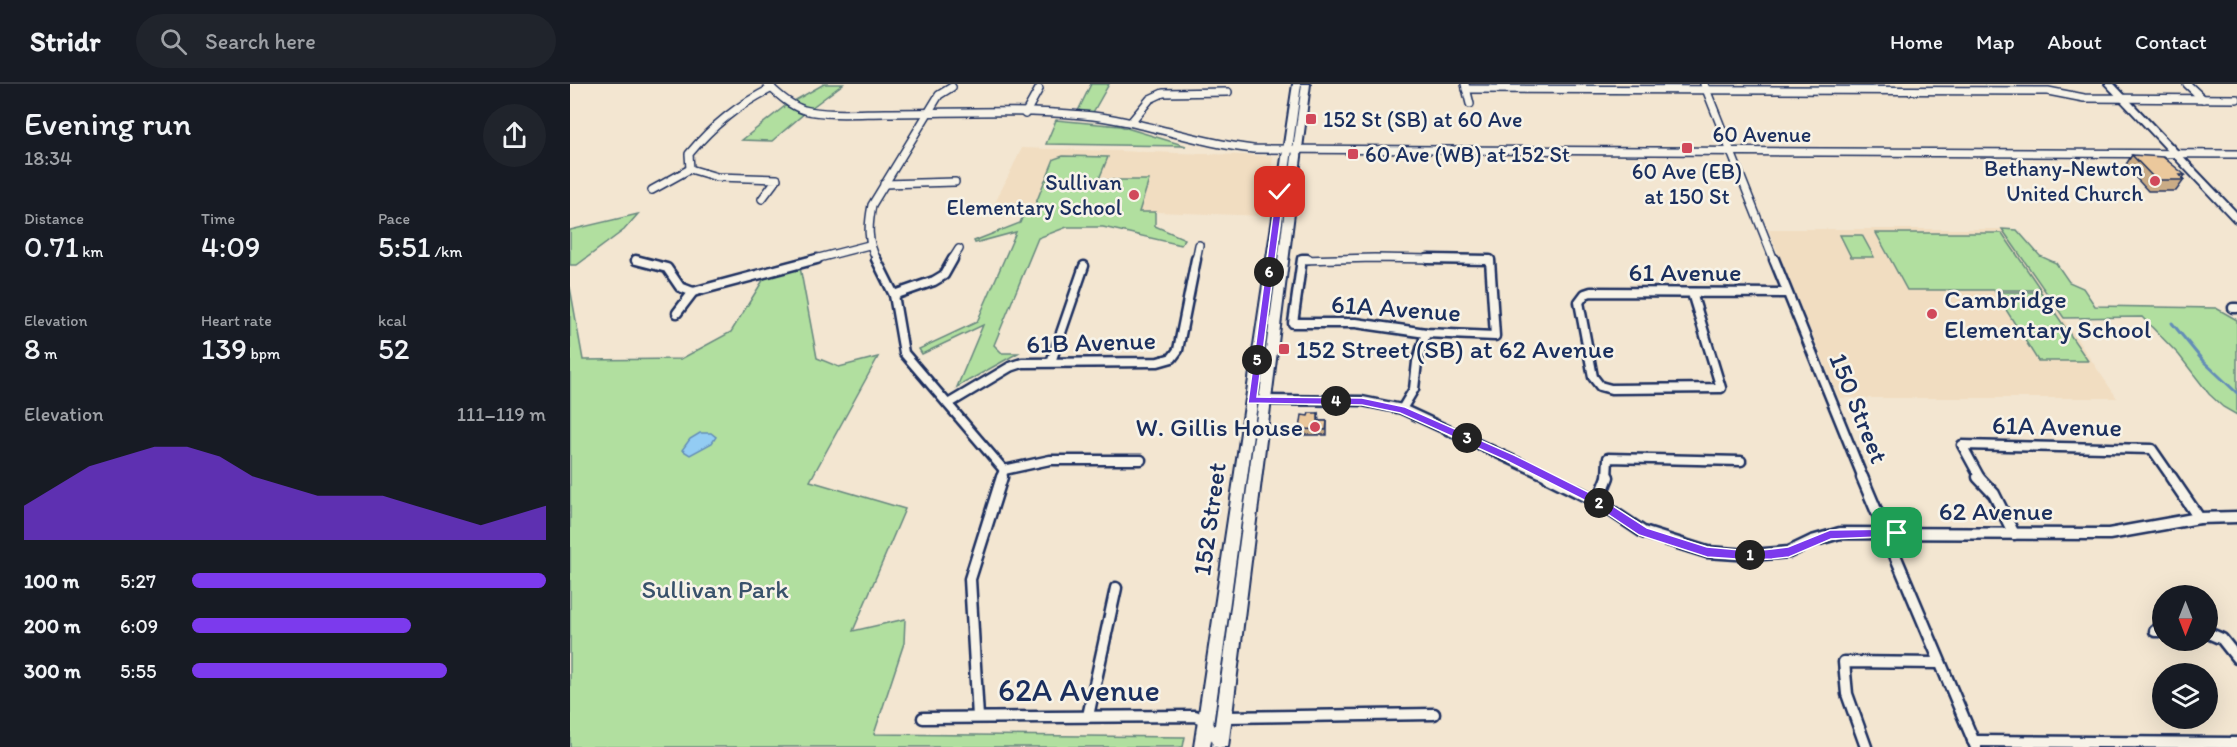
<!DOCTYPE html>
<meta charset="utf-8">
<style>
:root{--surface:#171b24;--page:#20242c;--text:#f1f3f6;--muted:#9ea1a6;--line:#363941;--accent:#7c3aed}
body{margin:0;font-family:Itim,sans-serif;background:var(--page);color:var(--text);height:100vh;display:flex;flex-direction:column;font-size:22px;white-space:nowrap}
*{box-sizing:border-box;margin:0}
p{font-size:20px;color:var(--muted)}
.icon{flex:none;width:33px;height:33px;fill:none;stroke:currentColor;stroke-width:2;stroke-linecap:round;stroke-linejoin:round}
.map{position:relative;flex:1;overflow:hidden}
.details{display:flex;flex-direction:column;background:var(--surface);width:570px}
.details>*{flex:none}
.needle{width:39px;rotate:180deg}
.controls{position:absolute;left:1582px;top:501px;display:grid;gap:12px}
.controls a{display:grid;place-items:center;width:66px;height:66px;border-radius:50%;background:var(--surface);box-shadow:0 6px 24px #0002;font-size:30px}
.pin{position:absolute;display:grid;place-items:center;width:51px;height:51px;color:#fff;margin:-26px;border-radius:12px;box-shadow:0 3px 9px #0006}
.km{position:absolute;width:30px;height:30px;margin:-15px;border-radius:50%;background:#222;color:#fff;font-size:16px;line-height:30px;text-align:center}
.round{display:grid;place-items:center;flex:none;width:63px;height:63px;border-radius:32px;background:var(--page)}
.head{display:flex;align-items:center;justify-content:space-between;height:102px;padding:0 24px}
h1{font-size:33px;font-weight:600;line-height:45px}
.figures{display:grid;grid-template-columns:repeat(3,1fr);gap:9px;height:102px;padding:6px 24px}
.figures div{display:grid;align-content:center}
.figures b{font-size:30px;font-weight:600}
.figures small{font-size:16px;font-weight:400}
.figures p{font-size:16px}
.chart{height:168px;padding:12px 24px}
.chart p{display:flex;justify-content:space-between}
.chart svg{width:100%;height:108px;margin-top:6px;fill:var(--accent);opacity:.7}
ul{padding:0 24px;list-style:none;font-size:20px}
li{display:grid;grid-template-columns:96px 72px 1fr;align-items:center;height:45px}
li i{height:15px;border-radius:8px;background:var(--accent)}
header{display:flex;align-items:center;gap:36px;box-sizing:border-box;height:84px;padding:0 30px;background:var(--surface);border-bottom:2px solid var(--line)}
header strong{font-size:28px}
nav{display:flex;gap:33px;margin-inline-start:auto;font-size:21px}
.search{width:420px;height:54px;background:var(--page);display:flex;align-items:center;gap:15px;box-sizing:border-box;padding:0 21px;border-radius:33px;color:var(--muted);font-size:22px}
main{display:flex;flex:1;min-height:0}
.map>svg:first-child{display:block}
.built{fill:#f1ddc1}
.green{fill:#b1df9f;stroke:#66877e;stroke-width:1.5}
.water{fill:#93ccf3;stroke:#638db7;stroke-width:1.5}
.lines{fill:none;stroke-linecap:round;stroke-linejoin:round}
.stream{stroke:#638db7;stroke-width:3}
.minor-far2-casing{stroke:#1b2f5e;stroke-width:10}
.minor-far1-casing{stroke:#1b2f5e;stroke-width:13}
.minor-casing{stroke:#1b2f5e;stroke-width:15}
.major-casing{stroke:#1b2f5e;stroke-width:4}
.minor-far2{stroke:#f7f3e8;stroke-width:7}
.minor-far1{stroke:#f7f3e8;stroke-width:8}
.minor{stroke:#f7f3e8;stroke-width:10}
.major{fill:#f7f3e8;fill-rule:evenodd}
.wall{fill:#caac86;stroke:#1b2f5e;stroke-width:1.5}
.building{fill:#ebc89c;stroke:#1b2f5e;stroke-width:1.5}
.route{fill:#7c3aed;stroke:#fff;stroke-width:1.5}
.poi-dot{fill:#d1495b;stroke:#f7f3e8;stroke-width:2}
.labels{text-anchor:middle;stroke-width:5;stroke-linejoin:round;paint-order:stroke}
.far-poi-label{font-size:22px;fill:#1b2f5e;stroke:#f7f3e8;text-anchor:start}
.far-street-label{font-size:22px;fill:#1b2f5e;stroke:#f7f3e8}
.street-label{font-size:26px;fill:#1b2f5e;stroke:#f7f3e8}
.poi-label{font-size:26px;fill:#1b2f5e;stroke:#f7f3e8;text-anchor:start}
.park-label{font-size:26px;fill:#39526b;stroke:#f7f3e8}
.near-street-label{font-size:32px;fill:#1b2f5e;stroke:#f7f3e8}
</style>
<header>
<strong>Stridr</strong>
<div class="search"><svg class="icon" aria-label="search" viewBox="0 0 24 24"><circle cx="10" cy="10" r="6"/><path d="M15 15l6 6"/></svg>Search here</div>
<nav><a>Home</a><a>Map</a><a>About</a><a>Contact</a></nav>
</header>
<main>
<section class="details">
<div class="head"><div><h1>Evening run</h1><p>18:34</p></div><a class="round"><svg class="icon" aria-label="share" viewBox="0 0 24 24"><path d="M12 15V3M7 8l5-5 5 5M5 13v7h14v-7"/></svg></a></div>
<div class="figures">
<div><p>Distance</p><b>0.71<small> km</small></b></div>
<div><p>Time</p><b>4:09</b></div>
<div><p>Pace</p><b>5:51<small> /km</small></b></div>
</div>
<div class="figures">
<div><p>Elevation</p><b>8<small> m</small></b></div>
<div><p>Heart rate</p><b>139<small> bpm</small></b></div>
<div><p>kcal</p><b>52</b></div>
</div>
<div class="chart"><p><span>Elevation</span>111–119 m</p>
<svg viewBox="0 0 160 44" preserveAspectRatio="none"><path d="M0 44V30L10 22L20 14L30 10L40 6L50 6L60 10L70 18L80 22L90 26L100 26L110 26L120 30L130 34L140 38L150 34L160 30V44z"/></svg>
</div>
<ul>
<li><b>100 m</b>5:27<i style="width:100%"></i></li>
<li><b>200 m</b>6:09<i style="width:62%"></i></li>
<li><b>300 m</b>5:55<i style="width:72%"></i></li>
</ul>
</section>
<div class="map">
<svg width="1667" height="663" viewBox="0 0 1667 663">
<rect width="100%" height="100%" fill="#f3e6d1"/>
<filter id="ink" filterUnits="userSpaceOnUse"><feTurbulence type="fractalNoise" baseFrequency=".0167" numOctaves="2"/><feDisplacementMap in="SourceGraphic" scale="12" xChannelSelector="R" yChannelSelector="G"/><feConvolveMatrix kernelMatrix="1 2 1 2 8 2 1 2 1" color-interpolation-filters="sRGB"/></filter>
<g filter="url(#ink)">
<!-- built -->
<g class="built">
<path d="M452 64 703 72 696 132 585 128 454 129 455 126 420 129Z"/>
<path d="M1198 145H1432L1547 314H1269Z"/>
</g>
<!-- green -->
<g class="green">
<path d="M254 0H273L241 24 222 18Z"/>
<path d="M521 0H539L522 30 507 29Z"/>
<path d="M215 22 236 28 202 57 172 56Z"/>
<path d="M486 36 550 42 616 62 476 60Z"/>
<path d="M493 72 538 73 529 95H476L484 75Z"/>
<path d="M475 96H579L569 128H585V142L615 155 611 161 533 143H497L468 154 424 261 432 269H448L387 303 413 241 352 270 349 265 407 238 446 148 405 159 404 157 450 139 454 129H462Z"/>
<path d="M68 130 54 146 7 181H0V146Z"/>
<path d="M1432 145 1447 146 1470 172 1486 179 1499 198 1513 204 1525 222 1646 224 1667 236V331L1653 323 1639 310 1609 271 1572 233 1494 234Z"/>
<path d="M1306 149H1432L1471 206H1337Z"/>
<path d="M1270 151H1292L1304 173H1281Z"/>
<path d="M230 183 247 274 269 283 308 273 240 397 335 425 283 547 335 535 334 559 304 650 615 653 613 663H0V203L13 276 111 275 161 248 195 193Z"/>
<path d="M1425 208H1471L1518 277H1468Z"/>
</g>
<!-- water -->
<path class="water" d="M130 349H141L146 353 142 359 120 371 112 366 120 355Z"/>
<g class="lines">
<!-- stream -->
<path class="stream" d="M1602 239 1633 277 1667 309"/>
<!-- minor-far2 casing -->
<g class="minor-far2-casing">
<g id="minor-far2">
<path d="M197 0C208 10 219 21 234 26 257 32 292 29 316 29 382 29 448 25 513 31 571 36 625 59 683 65L1667 70"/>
<path d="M895 0 900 20"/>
<path d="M1134 0 1204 176"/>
<path d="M1617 0 1633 15"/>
<path d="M896 5 1478 7 1514 14 1667 15"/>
<path d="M455 30 469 5"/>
<path d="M561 38 580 15 593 9 658 8"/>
<path d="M120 85 119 70C143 41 168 21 202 4"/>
<path d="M314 100 385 98"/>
<path d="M82 106 120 85 147 93 207 95 192 115"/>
<path d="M241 176 299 161"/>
<path d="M307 176C297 157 298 142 302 121L369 11 382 3"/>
<path d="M382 176 389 165"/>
<path d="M626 176 629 161"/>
<path d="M732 176 804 174 920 176"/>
</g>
</g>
<!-- minor-far1 casing -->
<g class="minor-far1-casing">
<g id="minor-far1">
<path d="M306 175 324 211 334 269 434 386"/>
<path d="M737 175H732L723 239H786L856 249 925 252 920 176 858 175"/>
<path d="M1204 175 1293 394"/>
<path d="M66 176 97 184 110 203 123 208 247 175"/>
<path d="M1122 209 1151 304 1041 305 1030 302 1023 293 1009 218 1015 210 1021 208 1217 209"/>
<path d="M324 211 364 197 374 191 383 175"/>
<path d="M1663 224H1667"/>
<path d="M107 229 123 208"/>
<path d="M481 278 514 182"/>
<path d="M690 316 792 317 832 325 981 394"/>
<path d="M378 320 440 283 452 279 588 278 602 274 608 266 626 175"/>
<path d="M832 325 844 305 847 278 856 249"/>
<path d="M434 386 480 376H571"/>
<path d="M431 394 434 386"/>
<path d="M1037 394 1038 374 1171 377"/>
<path d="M1410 394 1392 361 1582 365 1602 394"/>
</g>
</g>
<!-- minor casing -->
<g class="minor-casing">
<g id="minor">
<path d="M978 393 1028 418 1073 448 1137 468 1181 471 1219 468 1242 457 1270 449 1539 450 1629 434 1667 433"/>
<path d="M1292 393 1406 663"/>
<path d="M1408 393 1424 410 1444 450"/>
<path d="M1601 393 1629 434"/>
<path d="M1028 418 1038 393"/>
<path d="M1585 547H1593"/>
<path d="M1638 549 1652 555 1667 574"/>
<path d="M518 632 546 504"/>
<path d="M408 633 400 495 432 393"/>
<path d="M654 633 864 630"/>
<path d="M353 634 625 632 636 637 649 659"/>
<path d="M1403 657 1667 659"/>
<path d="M1296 663 1277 610 1274 578 1370 579"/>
</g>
</g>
<!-- major casing -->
<g class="major-casing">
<g id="major">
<path d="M723 0H731L640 663H624Z"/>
<path d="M732 0H740L658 663H642Z"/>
<path d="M1535 0H1544L1667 129V138L1664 137Z"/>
</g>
</g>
<!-- minor-far2 -->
<use href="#minor-far2" class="minor-far2"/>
<!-- minor-far1 -->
<use href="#minor-far1" class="minor-far1"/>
<!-- minor -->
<use href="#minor" class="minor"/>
<!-- major -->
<use href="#major" class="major"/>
</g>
<!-- wall -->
<g class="wall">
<path d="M1562 71 1615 91 1613 94 1614 96 1606 107H1578L1555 82Z"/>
<path d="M748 329 749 337H757V351H731L730 345Z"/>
</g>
<!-- building -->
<g class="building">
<path d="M1562 71 1593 73 1615 91H1610L1614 96H1586Z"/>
<path d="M739 329H748V337H757L756 346 730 345 732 331 738 332Z"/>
</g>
</g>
<!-- route -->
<path class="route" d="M710 106 714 108 687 313 792 314 835 323 944 371 1032 415 1077 444 1137 463 1181 467 1202 465 1218 463 1260 446 1327 445 1331 446V452L1261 455 1219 473 1202 475 1181 476 1137 473 1069 451 1024 421 937 377 830 329 792 321 678 319 706 108Z"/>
<!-- markers -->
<g class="poi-dot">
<rect x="735" y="29" width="12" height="12" rx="3"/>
<rect x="1111" y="58" width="12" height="12" rx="3"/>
<rect x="777" y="64" width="12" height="12" rx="3"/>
<circle cx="1585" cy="97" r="6"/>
<circle cx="564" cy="111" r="6"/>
<circle cx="1362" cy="230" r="6"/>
<rect x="708" y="259" width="12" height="12" rx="3"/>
<circle cx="745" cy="343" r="6"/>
</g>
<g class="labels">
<!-- far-poi labels -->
<g class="far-poi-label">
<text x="753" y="43">152 St (SB) at 60 Ave</text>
<text x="795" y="78">60 Ave (WB) at 152 St</text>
<text x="1573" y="92" text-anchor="end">Bethany-Newton<tspan x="1573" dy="25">United Church</tspan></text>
<text x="1117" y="95" text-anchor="middle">60 Ave (EB)<tspan x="1117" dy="25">at 150 St</tspan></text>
<text x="552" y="106" text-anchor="end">Sullivan<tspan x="552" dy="25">Elementary School</tspan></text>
</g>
<!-- far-street labels -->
<g class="far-street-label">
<text x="1192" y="58">60 Avenue</text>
</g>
<!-- street labels -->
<g class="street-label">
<text x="1115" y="197">61 Avenue</text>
<text transform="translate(826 224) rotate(4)" y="9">61A Avenue</text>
<text transform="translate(521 258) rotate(-2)" y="9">61B Avenue</text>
<text transform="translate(1289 324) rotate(68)" y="9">150 Street</text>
<text transform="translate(1487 342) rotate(1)" y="9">61A Avenue</text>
<text x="1426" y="436">62 Avenue</text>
<text transform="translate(639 435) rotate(-82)" y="9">152 Street</text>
</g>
<!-- poi labels -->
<g class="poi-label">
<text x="1374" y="224">Cambridge<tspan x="1374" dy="30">Elementary School</tspan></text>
<text x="726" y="274">152 Street (SB) at 62 Avenue</text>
<text x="733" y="352" text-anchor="end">W. Gillis House</text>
</g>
<!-- park labels -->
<g class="park-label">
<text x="145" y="514">Sullivan Park</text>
</g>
<!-- near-street labels -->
<g class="near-street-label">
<text x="509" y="617">62A Avenue</text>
</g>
</g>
</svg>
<div class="controls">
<a><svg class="needle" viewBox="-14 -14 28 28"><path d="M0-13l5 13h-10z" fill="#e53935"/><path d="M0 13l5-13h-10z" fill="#9ea1a6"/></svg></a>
<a><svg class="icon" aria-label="layers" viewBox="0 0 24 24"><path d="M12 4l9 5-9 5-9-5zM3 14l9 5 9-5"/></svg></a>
</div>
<div class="pin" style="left:1327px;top:449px;background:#1e9e55"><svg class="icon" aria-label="arrive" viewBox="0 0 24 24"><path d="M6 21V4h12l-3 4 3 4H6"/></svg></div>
<div class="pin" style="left:710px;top:108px;background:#d93025"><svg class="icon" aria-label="check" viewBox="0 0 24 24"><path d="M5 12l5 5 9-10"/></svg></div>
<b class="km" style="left:1180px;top:471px">1</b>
<b class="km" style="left:1029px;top:419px">2</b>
<b class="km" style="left:897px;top:354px">3</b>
<b class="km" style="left:766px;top:317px">4</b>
<b class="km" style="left:687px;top:276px">5</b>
<b class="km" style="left:699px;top:188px">6</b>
</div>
</main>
